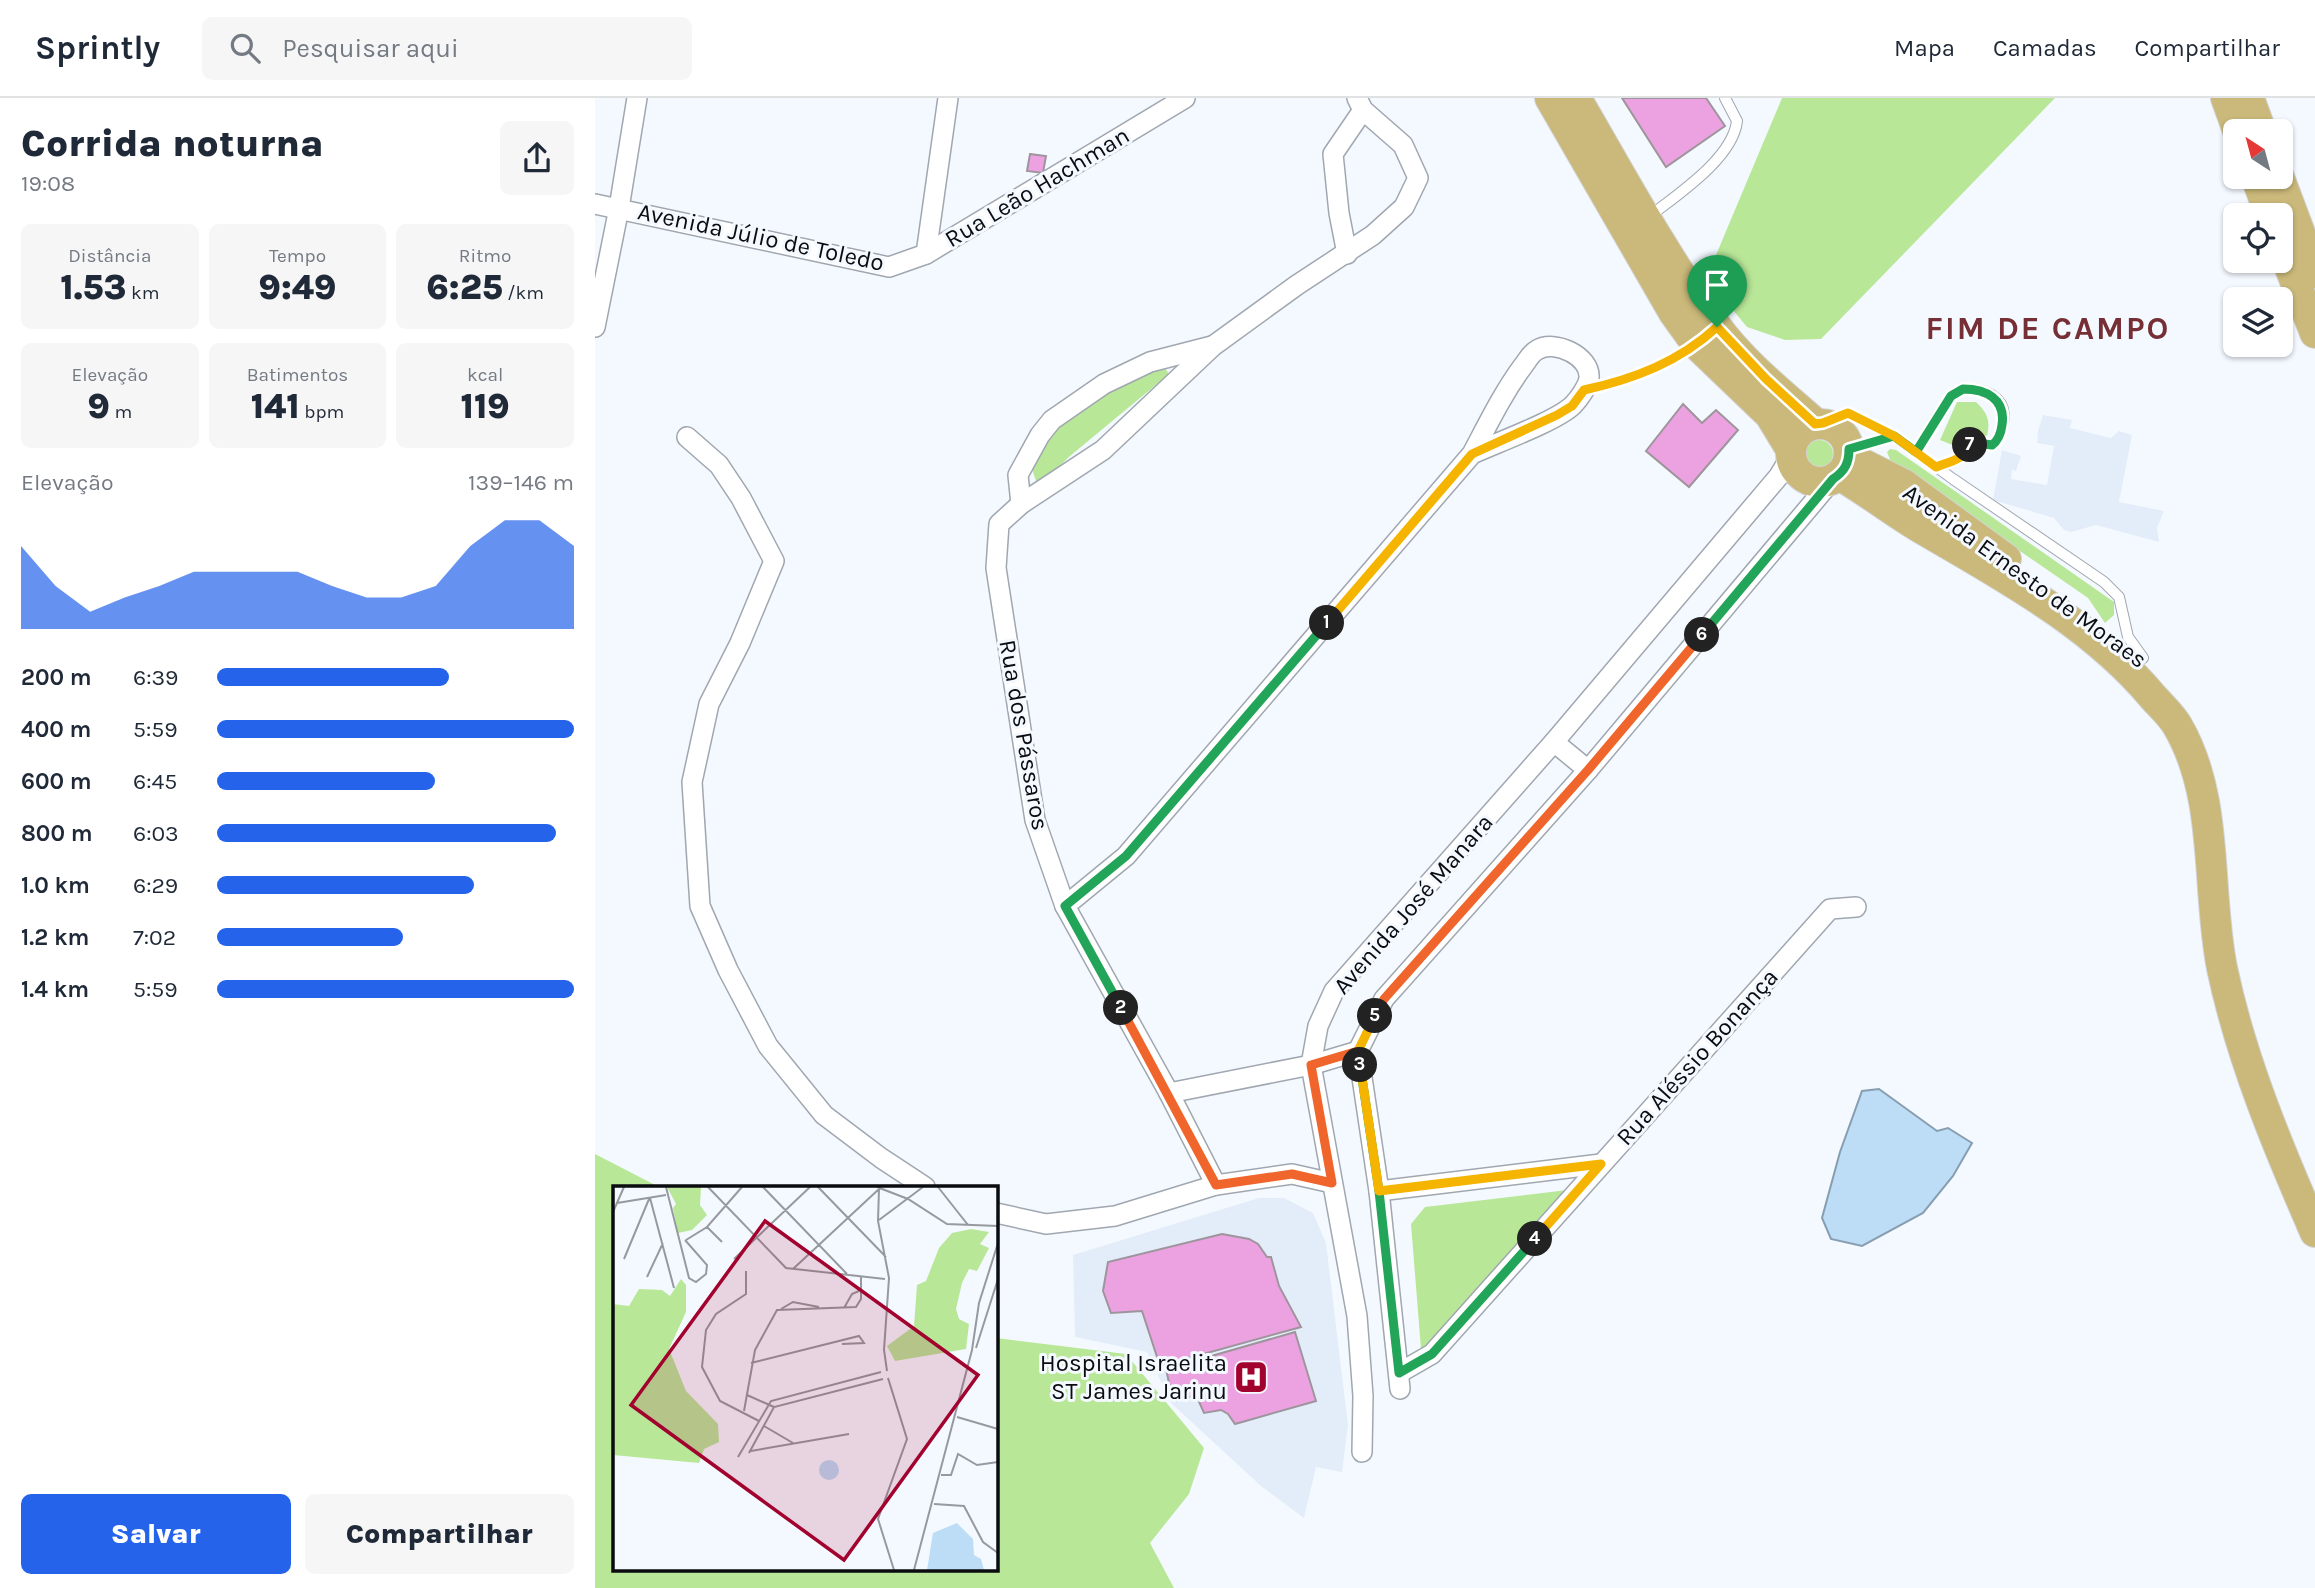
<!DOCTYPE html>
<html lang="pt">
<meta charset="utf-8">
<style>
:root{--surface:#fff;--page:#f6f6f7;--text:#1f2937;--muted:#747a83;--line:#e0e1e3;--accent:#2563eb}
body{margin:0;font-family:Karla,sans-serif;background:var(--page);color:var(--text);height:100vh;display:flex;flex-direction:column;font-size:26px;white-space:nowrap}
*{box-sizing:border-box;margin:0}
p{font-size:23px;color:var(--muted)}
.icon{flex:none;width:38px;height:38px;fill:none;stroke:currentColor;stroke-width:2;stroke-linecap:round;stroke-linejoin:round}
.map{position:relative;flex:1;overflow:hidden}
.side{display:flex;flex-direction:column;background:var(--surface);width:595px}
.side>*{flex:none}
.needle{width:46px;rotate:324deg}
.controls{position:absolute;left:1628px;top:21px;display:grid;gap:14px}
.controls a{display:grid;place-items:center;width:70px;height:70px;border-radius:10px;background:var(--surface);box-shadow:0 2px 5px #0004;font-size:35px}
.pin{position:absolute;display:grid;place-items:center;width:60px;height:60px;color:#fff;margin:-72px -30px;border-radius:50% 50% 50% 0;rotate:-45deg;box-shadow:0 0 7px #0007}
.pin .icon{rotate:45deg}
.km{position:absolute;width:35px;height:35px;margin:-18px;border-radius:50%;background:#222;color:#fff;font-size:19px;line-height:35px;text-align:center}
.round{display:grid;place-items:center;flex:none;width:74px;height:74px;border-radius:10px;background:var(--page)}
.headline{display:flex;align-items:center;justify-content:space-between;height:119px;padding:0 21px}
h1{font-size:38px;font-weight:800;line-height:52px}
.figures{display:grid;grid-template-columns:repeat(3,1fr);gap:10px;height:119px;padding:7px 21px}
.figures div{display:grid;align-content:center;border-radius:10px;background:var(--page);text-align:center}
.figures b{font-size:35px;font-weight:800}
.figures small{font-size:19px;font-weight:400}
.figures p{font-size:19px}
.chart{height:196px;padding:14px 21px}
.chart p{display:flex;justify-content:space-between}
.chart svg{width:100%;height:126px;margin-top:7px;fill:var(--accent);opacity:.7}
.cta{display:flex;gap:14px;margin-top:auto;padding:14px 21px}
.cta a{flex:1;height:80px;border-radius:10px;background:var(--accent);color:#fff;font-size:28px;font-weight:800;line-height:80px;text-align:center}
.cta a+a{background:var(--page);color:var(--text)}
ul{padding:0 21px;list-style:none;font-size:23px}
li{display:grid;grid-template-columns:112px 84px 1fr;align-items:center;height:52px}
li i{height:18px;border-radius:9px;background:var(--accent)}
header{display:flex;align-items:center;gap:42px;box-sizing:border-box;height:98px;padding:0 35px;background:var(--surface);border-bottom:2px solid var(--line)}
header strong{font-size:33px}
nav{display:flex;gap:38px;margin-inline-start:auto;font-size:24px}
.search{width:490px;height:63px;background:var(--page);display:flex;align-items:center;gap:18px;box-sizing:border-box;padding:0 24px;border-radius:10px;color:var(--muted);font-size:26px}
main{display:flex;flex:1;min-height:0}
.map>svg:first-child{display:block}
.built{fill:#e3edf9}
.green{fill:#b9e798}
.water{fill:#bddcf5;stroke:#879eb0;stroke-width:2}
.building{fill:#eca2e1;stroke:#9e959c;stroke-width:2}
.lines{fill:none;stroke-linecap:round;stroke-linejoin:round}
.service-casing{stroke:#a0a7b0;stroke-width:12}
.minor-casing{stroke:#a0a7b0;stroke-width:22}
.primary-casing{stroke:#d3d3d4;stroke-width:32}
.service{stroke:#fff;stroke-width:10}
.minor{stroke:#fff;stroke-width:19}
.primary{stroke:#cab97a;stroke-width:30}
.split-1-casing{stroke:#fff;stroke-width:14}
.split-2-casing{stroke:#fff;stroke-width:14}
.split-3-casing{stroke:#fff;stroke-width:14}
.split-4-casing{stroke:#fff;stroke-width:14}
.split-5-casing{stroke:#fff;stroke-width:14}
.split-6-casing{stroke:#fff;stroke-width:14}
.split-7-casing{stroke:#fff;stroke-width:14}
.split-8-casing{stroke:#fff;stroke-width:14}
.split-1{stroke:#f5b400;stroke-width:9}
.split-2{stroke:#22a559;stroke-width:9}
.split-3{stroke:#f0652b;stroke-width:9}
.split-4{stroke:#22a559;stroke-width:9}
.split-5{stroke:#f5b400;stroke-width:9}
.split-6{stroke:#f0652b;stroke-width:9}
.split-7{stroke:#22a559;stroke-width:9}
.split-8{stroke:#f5b400;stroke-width:9}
.labels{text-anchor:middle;stroke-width:6;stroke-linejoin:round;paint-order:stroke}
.street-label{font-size:24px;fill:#0a0c0f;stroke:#f4f9ff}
.poi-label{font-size:24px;fill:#0a0c0f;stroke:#f4f9ff;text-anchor:end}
.district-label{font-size:32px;font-weight:bold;letter-spacing:2px;fill:#762f35;stroke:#f4f9ff}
.inset-road{fill:none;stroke:#969a9f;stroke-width:2}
.view{fill:#a2022e;fill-opacity:0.15;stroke:#a2022e;stroke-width:3.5}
.inset-edge{fill:none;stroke:#0a0c0f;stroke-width:3.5}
</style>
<header>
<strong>Sprintly</strong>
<div class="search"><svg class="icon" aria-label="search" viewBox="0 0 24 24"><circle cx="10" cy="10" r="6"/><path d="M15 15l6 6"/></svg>Pesquisar aqui</div>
<nav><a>Mapa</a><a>Camadas</a><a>Compartilhar</a></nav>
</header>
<main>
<section class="side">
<div class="headline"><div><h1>Corrida noturna</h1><p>19:08</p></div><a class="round"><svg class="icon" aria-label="share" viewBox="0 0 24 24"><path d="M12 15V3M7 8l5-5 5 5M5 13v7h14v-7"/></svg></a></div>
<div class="figures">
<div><p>Distância</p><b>1.53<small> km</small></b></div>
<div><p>Tempo</p><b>9:49</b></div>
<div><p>Ritmo</p><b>6:25<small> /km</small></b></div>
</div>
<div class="figures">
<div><p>Elevação</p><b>9<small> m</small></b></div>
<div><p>Batimentos</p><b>141<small> bpm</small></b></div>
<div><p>kcal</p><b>119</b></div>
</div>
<div class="chart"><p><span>Elevação</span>139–146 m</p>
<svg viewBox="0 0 160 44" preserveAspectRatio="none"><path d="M0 44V15L10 29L20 38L30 33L40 29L50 24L60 24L70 24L80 24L90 29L100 33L110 33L120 29L130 15L140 6L150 6L160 15V44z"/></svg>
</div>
<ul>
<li><b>200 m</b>6:39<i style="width:65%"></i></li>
<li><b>400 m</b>5:59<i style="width:100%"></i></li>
<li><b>600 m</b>6:45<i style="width:61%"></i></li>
<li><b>800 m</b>6:03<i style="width:95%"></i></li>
<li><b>1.0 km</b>6:29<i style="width:72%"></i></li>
<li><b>1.2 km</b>7:02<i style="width:52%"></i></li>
<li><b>1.4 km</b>5:59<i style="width:100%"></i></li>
</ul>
<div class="cta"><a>Salvar</a><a>Compartilhar</a></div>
</section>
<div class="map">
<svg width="1720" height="1490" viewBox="0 0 1720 1490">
<rect width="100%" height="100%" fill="#f4f9ff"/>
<!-- built -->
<g class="built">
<path d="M1448 317 1477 322 1475 330 1516 340 1524 333 1537 337 1524 404 1569 413 1562 430 1564 444 1501 427 1476 434 1469 432 1459 420 1398 402 1407 352 1426 358 1421 373 1417 372 1416 381 1452 387 1459 348 1442 345 1443 333Z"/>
<path d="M664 1100H689L718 1115 731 1145 753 1327 747 1374 721 1369 709 1420 666 1388 576 1305 552 1254 480 1239 478 1157Z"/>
</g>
<!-- green -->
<g class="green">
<path d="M1187 0H1460L1226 241 1190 242 1152 229 1123 194 1121 157Z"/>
<path d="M567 266 574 276 475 358 443 389 437 371 458 333 526 282Z"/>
<path d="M1362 304H1381C1392 314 1396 323 1392 338 1376 333 1371 336 1360 348L1345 342Z"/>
<circle cx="1224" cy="356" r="14"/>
<path d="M1295 351 1301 352 1519 504V517L1510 525 1493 500 1296 364 1292 354Z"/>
<path d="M0 1056 64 1089H19V1471H401V1240L531 1256 609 1350 594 1396 555 1445 579 1490H0Z"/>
<path d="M972 1092 841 1252 826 1251 816 1126 830 1109Z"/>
</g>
<!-- water -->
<path class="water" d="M1284 991 1342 1033 1353 1030 1377 1045 1358 1078 1328 1115 1267 1148 1236 1141 1227 1120 1245 1054 1267 993Z"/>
<!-- building -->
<g class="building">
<path d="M1027 0H1111L1130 28 1071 69Z"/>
<path d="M435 56 451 58 448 75 432 73Z"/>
<path d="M1088 306 1107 325 1121 312 1143 332 1094 389 1051 353Z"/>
<path d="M627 1136 654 1141 663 1146 672 1159H676L684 1188 706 1229 565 1268 547 1213 516 1215 508 1193 513 1164Z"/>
<path d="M700 1234 721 1303 640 1326 633 1316 626 1312 609 1315 601 1297 582 1303 576 1294 571 1271Z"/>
</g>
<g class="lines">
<!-- service casing -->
<g class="service-casing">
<g id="service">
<path d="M1055 118C1083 96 1138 60 1142 23L1130 0"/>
<path d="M989 292C1029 283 1066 269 1101 248"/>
<path d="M1228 325 1253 315 1299 338 1358 381 1509 484 1524 499 1533 539 1548 560"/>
<path d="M1254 351 1299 338"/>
<path d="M1321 354C1332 337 1343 313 1357 298 1369 285 1397 292 1406 306 1412 317 1407 340 1397 347L1382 345 1375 347C1369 362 1355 363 1341 369"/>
</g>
</g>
<!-- minor casing -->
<g class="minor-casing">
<g id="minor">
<path d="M0 106 294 169 331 156 590 0"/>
<path d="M331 156 353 0"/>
<path d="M752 156 744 115 738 56 768 12"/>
<path d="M0 229 24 110 42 0"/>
<path d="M92 339 124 367 146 400 179 463 145 545 114 606 97 684 105 808 133 872 173 948 229 1017 286 1060 330 1089"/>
<path d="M426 406 423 377 445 337 457 322 509 286 555 264 617 248"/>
<path d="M959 644 993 672"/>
<path d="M470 808 531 758 877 356C893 326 908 295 928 268 932 263 936 255 942 252 959 241 996 258 994 280 993 288 984 301 978 307 962 323 901 345 877 356"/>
<path d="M574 995 716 967 763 953"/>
<path d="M621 1087 574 995 470 808 440 722 401 470 404 426 426 406 508 352 618 248 702 187 778 137 809 109 823 80 808 47 768 12 762 0"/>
<path d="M784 1093 1006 1066"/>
<path d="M401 1115 451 1126 520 1118 621 1087 697 1076 737 1085"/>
<path d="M804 1275 837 1256 1235 811 1261 809"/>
<path d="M805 1291 784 1093 763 953 789 901 993 672 1238 381"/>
<path d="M767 1354 768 1298 762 1218 716 967 723 928 739 893 959 644 1184 378 1196 358"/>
</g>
</g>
<!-- primary casing -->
<g class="primary-casing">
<g id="primary">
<path d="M955 0 1079 215 1102 247 1175 317 1195 350"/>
<path d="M981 0C1026 77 1068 156 1121 228 1148 265 1186 295 1220 325"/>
<path d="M1631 0 1643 33"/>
<path d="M1654 0 1666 33"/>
<path d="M1661 79 1675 117"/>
<path d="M1684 79 1720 175"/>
<path d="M1685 144 1720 235"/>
<circle cx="1225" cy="355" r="29"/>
<path d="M1254 359 1308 386 1411 461"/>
<path d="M1244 377C1272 393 1297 413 1324 429 1407 478 1495 524 1558 599 1566 608 1576 617 1582 627 1625 700 1611 790 1627 870 1646 961 1683 1049 1720 1134"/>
</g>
</g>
<!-- service -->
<use href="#service" class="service"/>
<!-- minor -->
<use href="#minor" class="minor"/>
<!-- primary -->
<use href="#primary" class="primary"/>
</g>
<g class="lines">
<!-- split-1 casing -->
<g class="split-1-casing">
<path id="split-1" d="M732 525 877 356 962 317 977 308 989 292C1039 281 1084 264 1122 229"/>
</g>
<!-- split-2 casing -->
<g class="split-2-casing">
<path id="split-2" d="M526 910 470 808 531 758 732 525"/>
</g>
<!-- split-3 casing -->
<g class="split-3-casing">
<path id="split-3" d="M526 910 621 1087 697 1076 737 1085 716 967 763 953 765 967"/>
</g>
<!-- split-4 casing -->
<g class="split-4-casing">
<path id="split-4" d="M765 967 784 1093 804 1275 837 1256 940 1141"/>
</g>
<!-- split-5 casing -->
<g class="split-5-casing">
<path id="split-5" d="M780 918 763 953 784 1093 1006 1066 940 1141"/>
</g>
<!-- split-6 casing -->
<g class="split-6-casing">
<path id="split-6" d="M780 918 789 901 993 672 1107 537"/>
</g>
<!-- split-7 casing -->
<g class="split-7-casing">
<path id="split-7" d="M1107 537 1238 381C1250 373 1254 365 1254 351L1299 338 1321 354 1356 298 1368 291C1391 291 1411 301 1407 327 1406 335 1404 342 1397 347L1382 345 1375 347"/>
</g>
<!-- split-8 casing -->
<g class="split-8-casing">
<path id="split-8" d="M1122 229 1171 281 1220 326 1228 325 1253 315 1299 338 1341 369C1355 363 1369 362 1375 347"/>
</g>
<!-- split-1 -->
<use href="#split-1" class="split-1"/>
<!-- split-2 -->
<use href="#split-2" class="split-2"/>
<!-- split-3 -->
<use href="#split-3" class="split-3"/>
<!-- split-4 -->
<use href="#split-4" class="split-4"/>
<!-- split-5 -->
<use href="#split-5" class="split-5"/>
<!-- split-6 -->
<use href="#split-6" class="split-6"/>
<!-- split-7 -->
<use href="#split-7" class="split-7"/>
<!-- split-8 -->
<use href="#split-8" class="split-8"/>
</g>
<!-- icons -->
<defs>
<g id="hospital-square" transform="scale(1.75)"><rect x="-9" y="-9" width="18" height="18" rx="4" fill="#a2022e" stroke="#f4f9ff"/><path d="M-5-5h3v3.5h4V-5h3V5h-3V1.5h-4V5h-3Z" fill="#fff"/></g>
</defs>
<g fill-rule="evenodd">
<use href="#hospital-square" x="656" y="1279"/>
</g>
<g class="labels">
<!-- street labels -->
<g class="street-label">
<text transform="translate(442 89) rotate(-31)" y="8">Rua Leão Hachman</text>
<text transform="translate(166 139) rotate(12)" y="8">Avenida Júlio de Toledo</text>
<text transform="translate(1430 478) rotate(36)" y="8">Avenida Ernesto de Moraes</text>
<text transform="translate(429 637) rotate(80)" y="8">Rua dos Pássaros</text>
<text transform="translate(818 806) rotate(-49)" y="8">Avenida José Manara</text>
<text transform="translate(1102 959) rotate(-48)" y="8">Rua Aléssio Bonança</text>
</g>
<!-- poi labels -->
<g class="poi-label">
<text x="632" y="1273">Hospital Israelita<tspan x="632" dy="28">ST James Jarinu</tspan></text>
</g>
<!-- district labels -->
<g class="district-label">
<text x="1453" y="241">FIM DE CAMPO</text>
</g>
</g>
<!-- overview -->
<g transform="translate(18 1088)">
<rect width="385" height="385" fill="#f4f9ff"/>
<path d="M54 1H88L87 19 94 29 79 44 65 47 60 22 63 18ZM358 43 376 46 367 58 376 62 364 85 356 83 349 97 343 123 346 133 356 138 353 163 282 175 274 160 301 140 304 99 313 95 326 62 339 47ZM68 93 73 99V126L56 163 73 205 105 238 106 256 91 263 86 277 0 269V118L16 120 26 103 49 104 57 110Z" fill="#b9e798"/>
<path d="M206 284a10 10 0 1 1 20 0a10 10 0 1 1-20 0ZM344 337 360 353 361 369 368 373 371 384H314L320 347Z" fill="#bddcf5"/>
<path class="inset-road" d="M53 1 76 92 83 96 93 88 94 79 72 54M95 1 173 82 272 93M150 1 234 88M205 1 273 71M264 1 295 13 334 38 385 40M325 1 355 39M266 3 265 35 276 92 271 164 274 185M37 12 61 102M4 17 53 9M0 26 11 1M266 34 310 1M94 41 109 56M73 54 94 41 129 1M11 73 36 13M121 73 197 1M180 83 266 3M133 85V108L103 128 93 144 89 181 107 215 146 235M34 91 50 57M231 122 239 108 246 105M168 123 180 116 206 121M363 162 385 93M138 177 246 150 251 157 229 158M275 192 294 253 265 333 281 384M134 209 161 221M131 225 142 164 164 124 243 121 248 113V91M344 231 385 243M151 240 180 257M138 265 236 248M136 267 161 221 270 193M125 271 158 215 268 186M328 289H338L345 268 364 279 385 276M321 318 351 320 370 356 385 367M301 384 359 164 366 117 385 57"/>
<path class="view" d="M152 35 365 189 231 374 18 219Z"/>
<rect width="385" height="385" class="inset-edge"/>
</g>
</svg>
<div class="controls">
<a><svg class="needle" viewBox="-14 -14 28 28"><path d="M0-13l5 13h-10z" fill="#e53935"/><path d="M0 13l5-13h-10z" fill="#747a83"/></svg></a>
<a><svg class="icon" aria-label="locate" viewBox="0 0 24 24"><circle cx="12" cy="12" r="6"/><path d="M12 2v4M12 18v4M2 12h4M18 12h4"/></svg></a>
<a><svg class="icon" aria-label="layers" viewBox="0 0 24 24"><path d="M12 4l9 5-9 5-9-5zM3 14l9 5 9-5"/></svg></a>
</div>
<div class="pin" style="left:1122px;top:229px;background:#1e9e55"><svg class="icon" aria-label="arrive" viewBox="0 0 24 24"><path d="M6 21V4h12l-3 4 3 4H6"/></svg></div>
<b class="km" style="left:732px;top:525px">1</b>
<b class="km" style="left:526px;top:910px">2</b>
<b class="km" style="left:765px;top:967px">3</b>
<b class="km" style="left:940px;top:1141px">4</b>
<b class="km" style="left:780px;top:918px">5</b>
<b class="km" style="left:1107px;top:537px">6</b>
<b class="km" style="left:1375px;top:347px">7</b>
</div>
</main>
